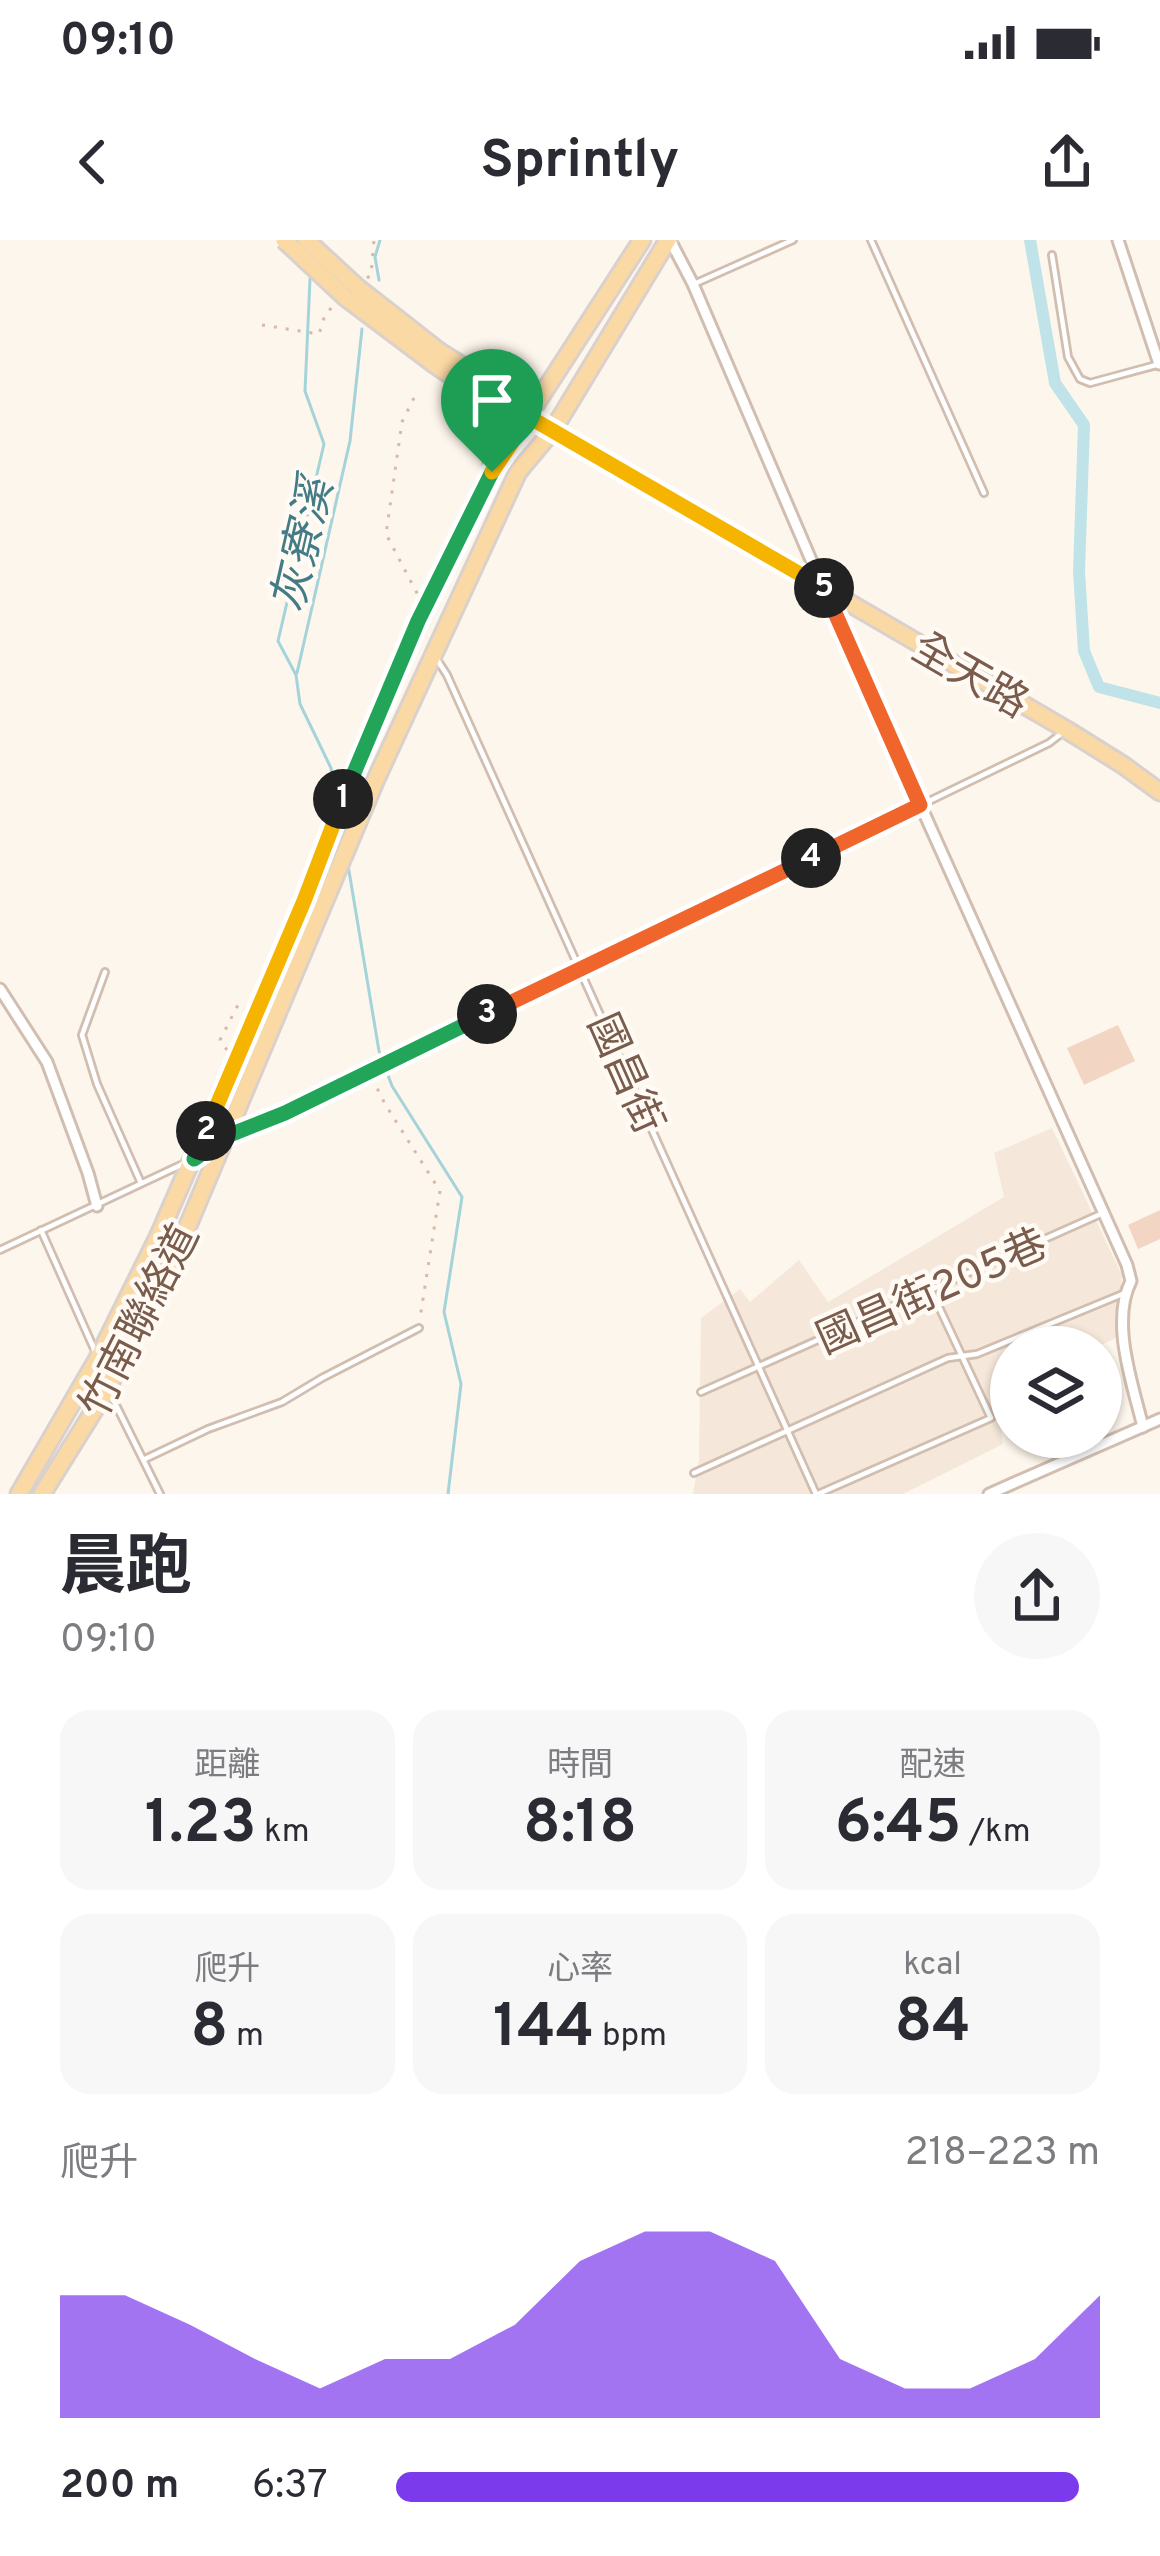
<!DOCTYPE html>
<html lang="zh-TW">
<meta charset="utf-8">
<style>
:root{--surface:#fff;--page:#f7f7f7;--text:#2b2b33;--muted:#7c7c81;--accent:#7c3aed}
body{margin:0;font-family:Overpass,"Noto Sans TC",sans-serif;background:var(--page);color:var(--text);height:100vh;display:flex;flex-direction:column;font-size:45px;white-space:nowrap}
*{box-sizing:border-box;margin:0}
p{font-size:39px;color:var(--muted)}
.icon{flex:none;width:66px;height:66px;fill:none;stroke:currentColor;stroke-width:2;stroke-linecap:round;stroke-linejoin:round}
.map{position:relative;height:1254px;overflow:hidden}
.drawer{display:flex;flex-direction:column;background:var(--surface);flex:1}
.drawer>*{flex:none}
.tools{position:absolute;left:990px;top:1086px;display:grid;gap:24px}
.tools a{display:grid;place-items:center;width:132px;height:132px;border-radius:50%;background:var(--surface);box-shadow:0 3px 9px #0004;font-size:60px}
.pin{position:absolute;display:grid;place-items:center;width:102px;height:102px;color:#fff;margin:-123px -51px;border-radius:50% 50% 50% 0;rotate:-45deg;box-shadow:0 0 12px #0007}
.pin .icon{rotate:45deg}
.km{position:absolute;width:60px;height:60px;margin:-30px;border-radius:50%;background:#222;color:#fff;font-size:33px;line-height:60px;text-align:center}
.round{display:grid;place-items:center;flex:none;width:126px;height:126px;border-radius:63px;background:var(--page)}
.overview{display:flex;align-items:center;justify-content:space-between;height:204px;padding:0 60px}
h1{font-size:66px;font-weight:700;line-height:90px}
.figures{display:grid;grid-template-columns:repeat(3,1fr);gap:18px;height:204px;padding:12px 60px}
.figures div{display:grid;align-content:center;border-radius:30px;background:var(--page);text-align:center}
.figures b{font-size:60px;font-weight:700}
.figures small{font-size:33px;font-weight:400}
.figures p{font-size:33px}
.chart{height:336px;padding:24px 60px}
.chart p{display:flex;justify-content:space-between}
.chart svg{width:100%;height:216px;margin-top:12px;fill:var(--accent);opacity:.7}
ul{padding:0 60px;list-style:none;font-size:39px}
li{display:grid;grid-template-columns:192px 144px 1fr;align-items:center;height:90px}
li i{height:30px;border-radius:15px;background:var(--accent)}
.status{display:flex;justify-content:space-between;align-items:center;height:84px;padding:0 60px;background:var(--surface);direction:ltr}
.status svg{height:33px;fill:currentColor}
header{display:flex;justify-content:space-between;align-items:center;height:156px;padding:0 60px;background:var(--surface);font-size:54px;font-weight:700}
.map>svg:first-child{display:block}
.residential{fill:#f5e8da}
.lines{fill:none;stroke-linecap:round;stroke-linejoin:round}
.stream{stroke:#a5d3da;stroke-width:3}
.canal{stroke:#bfe3e8;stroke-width:12}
.building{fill:#f3d5c3}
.lane-casing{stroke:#d1beb0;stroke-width:10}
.street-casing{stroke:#d1beb0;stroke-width:15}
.primary-casing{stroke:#dad1cd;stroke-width:21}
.path{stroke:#d9b8a5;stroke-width:3;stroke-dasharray:3 9;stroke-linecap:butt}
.lane{stroke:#fff;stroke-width:4.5}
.street{stroke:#fff;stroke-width:9}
.primary{stroke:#fbd9a5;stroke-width:15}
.primary-bridge-casing{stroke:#dad1cd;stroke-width:21;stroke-linecap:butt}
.primary-bridge{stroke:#fbd9a5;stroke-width:15}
.split-1-casing{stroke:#fff;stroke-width:24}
.split-2-casing{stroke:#fff;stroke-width:24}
.split-3-casing{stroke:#fff;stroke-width:24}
.split-4-casing{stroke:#fff;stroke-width:24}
.split-5-casing{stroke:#fff;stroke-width:24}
.split-6-casing{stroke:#fff;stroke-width:24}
.split-1{stroke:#22a559;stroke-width:15}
.split-2{stroke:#f5b400;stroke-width:15}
.split-3{stroke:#22a559;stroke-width:15}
.split-4{stroke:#f0652b;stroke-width:15}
.split-5{stroke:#f0652b;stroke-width:15}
.split-6{stroke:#f5b400;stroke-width:15}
.labels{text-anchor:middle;stroke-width:9;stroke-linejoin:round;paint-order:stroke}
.street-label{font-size:42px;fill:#7a5c4d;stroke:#fffaf3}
.water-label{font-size:45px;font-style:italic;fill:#437c86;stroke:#fffaf3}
</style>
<div class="status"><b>09:10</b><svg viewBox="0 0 49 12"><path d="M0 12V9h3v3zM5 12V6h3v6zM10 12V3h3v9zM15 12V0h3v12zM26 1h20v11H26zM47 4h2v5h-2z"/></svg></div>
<header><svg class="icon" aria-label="back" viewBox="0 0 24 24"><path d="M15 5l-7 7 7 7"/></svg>Sprintly<svg class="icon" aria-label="share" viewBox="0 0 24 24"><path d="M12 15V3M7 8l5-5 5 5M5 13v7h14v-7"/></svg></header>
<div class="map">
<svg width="1160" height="1254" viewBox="0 0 1160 1254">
<rect width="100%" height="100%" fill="#fdf6ec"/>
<!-- residential -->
<path class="residential" d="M1052 888 1122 1035 1116 1098 1097 1107H1011V1148L996 1156 1003 1204 903 1254H693L699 1220 701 1078 740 1049 750 1062 799 1020 828 1062 1004 957 994 913Z"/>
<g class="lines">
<!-- stream -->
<g class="stream">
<path d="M310 39 305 151 324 204 278 401 296 435 300 464 331 528 336 557"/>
<path d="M379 40 375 17 380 0"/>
<path d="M297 433 350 201 362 89"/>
<path d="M348 625 379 811 392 846 462 957 444 1072 461 1144 448 1254"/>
</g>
<!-- canal -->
<path class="canal" d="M1030 0 1055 143 1084 185 1079 331 1084 411 1099 447 1160 463"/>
</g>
<!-- building -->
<g class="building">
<path d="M1118 785 1135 821 1084 845 1067 808Z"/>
<path d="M1160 970V999L1138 1009 1128 985Z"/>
</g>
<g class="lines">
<!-- lane casing -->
<g class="lane-casing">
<g id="lane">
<path d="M871 0 984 253"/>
<path d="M1052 15 1068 117 1080 139 1090 143 1160 124"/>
<path d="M694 44 793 0"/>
<path d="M436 418 447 435 816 1254"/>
<path d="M105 732 82 795 97 844 141 943"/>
<path d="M230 894 285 873 1049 503 1062 493"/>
<path d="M41 990 95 1111"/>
<path d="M0 1010 185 923"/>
<path d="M701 1152 1103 973"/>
<path d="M111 1155 160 1254"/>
<path d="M145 1219 208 1189 282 1162 322 1138 419 1088"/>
<path d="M694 1233 948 1118 977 1114 1125 1053"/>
<path d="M818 1254 991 1178 931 1050"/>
</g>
</g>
<!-- street casing -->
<g class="street-casing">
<g id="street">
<path d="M670 0 693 44 823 348 1127 1025 1131 1041C1110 1082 1133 1145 1143 1187"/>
<path d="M1118 0 1159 124"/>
<path d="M0 749 47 822 88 933 97 966"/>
<path d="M989 1254 1160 1179"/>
</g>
</g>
<!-- primary casing -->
<g class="primary-casing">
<g id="primary">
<path d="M440 112 508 154 527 175"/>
<path d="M434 124 503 171 529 177 553 190 1067 490 1123 525 1160 552"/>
<path d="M472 159C493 179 492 203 492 231"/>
<path d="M19 1254 98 1118 159 995 304 661 355 527 425 367 492 232 642 0"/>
<path d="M42 1254 108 1148 184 995 377 537 518 232 553 190 668 0"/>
</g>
</g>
<!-- path -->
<g class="path">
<path d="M367 38 371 35 374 0"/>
<path d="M262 85 319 94 325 75 332 67"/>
<path d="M414 158 402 182 386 294 418 355"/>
<path d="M227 810 220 800 241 759"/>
<path d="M372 838 385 864 440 951 420 1078"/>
</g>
<!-- lane -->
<use href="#lane" class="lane"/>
<!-- street -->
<use href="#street" class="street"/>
<!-- primary -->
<use href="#primary" class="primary"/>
<!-- primary-bridge casing -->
<g class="primary-bridge-casing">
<g id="primary-bridge">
<path d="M284 0 345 57 434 124"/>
<path d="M306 0 357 47 440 112"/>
</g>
</g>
<!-- primary-bridge -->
<use href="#primary-bridge" class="primary-bridge"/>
</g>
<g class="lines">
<!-- split-1 casing -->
<g class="split-1-casing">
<path id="split-1" d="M343 559 418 381 492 232"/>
</g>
<!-- split-2 casing -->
<g class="split-2-casing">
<path id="split-2" d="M206 891 304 661 343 559"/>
</g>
<!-- split-3 casing -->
<g class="split-3-casing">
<path id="split-3" d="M206 891 194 919 227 896 285 873 487 774"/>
</g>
<!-- split-4 casing -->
<g class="split-4-casing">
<path id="split-4" d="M487 774 811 618"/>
</g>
<!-- split-5 casing -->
<g class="split-5-casing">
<path id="split-5" d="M811 618 920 565 824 348"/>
</g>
<!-- split-6 casing -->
<g class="split-6-casing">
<path id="split-6" d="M492 232 529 177 824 348"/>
</g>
<!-- split-1 -->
<use href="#split-1" class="split-1"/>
<!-- split-2 -->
<use href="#split-2" class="split-2"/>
<!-- split-3 -->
<use href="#split-3" class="split-3"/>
<!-- split-4 -->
<use href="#split-4" class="split-4"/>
<!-- split-5 -->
<use href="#split-5" class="split-5"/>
<!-- split-6 -->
<use href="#split-6" class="split-6"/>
</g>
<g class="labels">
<!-- street labels -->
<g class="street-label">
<text transform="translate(971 434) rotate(30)" y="15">全天路</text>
<text transform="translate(627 833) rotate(66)" y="15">國昌街</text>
<text transform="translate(931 1050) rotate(-24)" y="15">國昌街205巷</text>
<text transform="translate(138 1080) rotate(-63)" y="15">竹南聯絡道</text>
</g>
<!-- water labels -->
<g class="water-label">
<text transform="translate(301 305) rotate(-77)" y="16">灰寮溪</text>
</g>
</g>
</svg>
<div class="tools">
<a><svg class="icon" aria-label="layers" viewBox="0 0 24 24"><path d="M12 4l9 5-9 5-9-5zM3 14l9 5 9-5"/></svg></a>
</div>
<div class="pin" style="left:492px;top:232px;background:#1e9e55"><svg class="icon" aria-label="arrive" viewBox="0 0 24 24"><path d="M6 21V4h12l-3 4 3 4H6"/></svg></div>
<b class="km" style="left:343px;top:559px">1</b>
<b class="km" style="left:206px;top:891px">2</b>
<b class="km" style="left:487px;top:774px">3</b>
<b class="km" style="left:811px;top:618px">4</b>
<b class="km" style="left:824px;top:348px">5</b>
</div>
<section class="drawer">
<div class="overview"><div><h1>晨跑</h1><p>09:10</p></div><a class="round"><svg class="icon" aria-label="share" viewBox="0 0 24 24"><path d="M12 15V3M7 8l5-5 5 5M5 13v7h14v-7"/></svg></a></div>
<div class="figures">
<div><p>距離</p><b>1.23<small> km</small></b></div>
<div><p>時間</p><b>8:18</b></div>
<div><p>配速</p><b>6:45<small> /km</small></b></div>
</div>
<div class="figures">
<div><p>爬升</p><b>8<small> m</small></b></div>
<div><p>心率</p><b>144<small> bpm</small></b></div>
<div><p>kcal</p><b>84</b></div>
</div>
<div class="chart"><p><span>爬升</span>218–223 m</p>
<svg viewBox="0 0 160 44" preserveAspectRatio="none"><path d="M0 44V19L10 19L20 25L30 32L40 38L50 32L60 32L70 25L80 12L90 6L100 6L110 12L120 32L130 38L140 38L150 32L160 19V44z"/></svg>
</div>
<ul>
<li><b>200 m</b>6:37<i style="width:97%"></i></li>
</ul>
</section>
